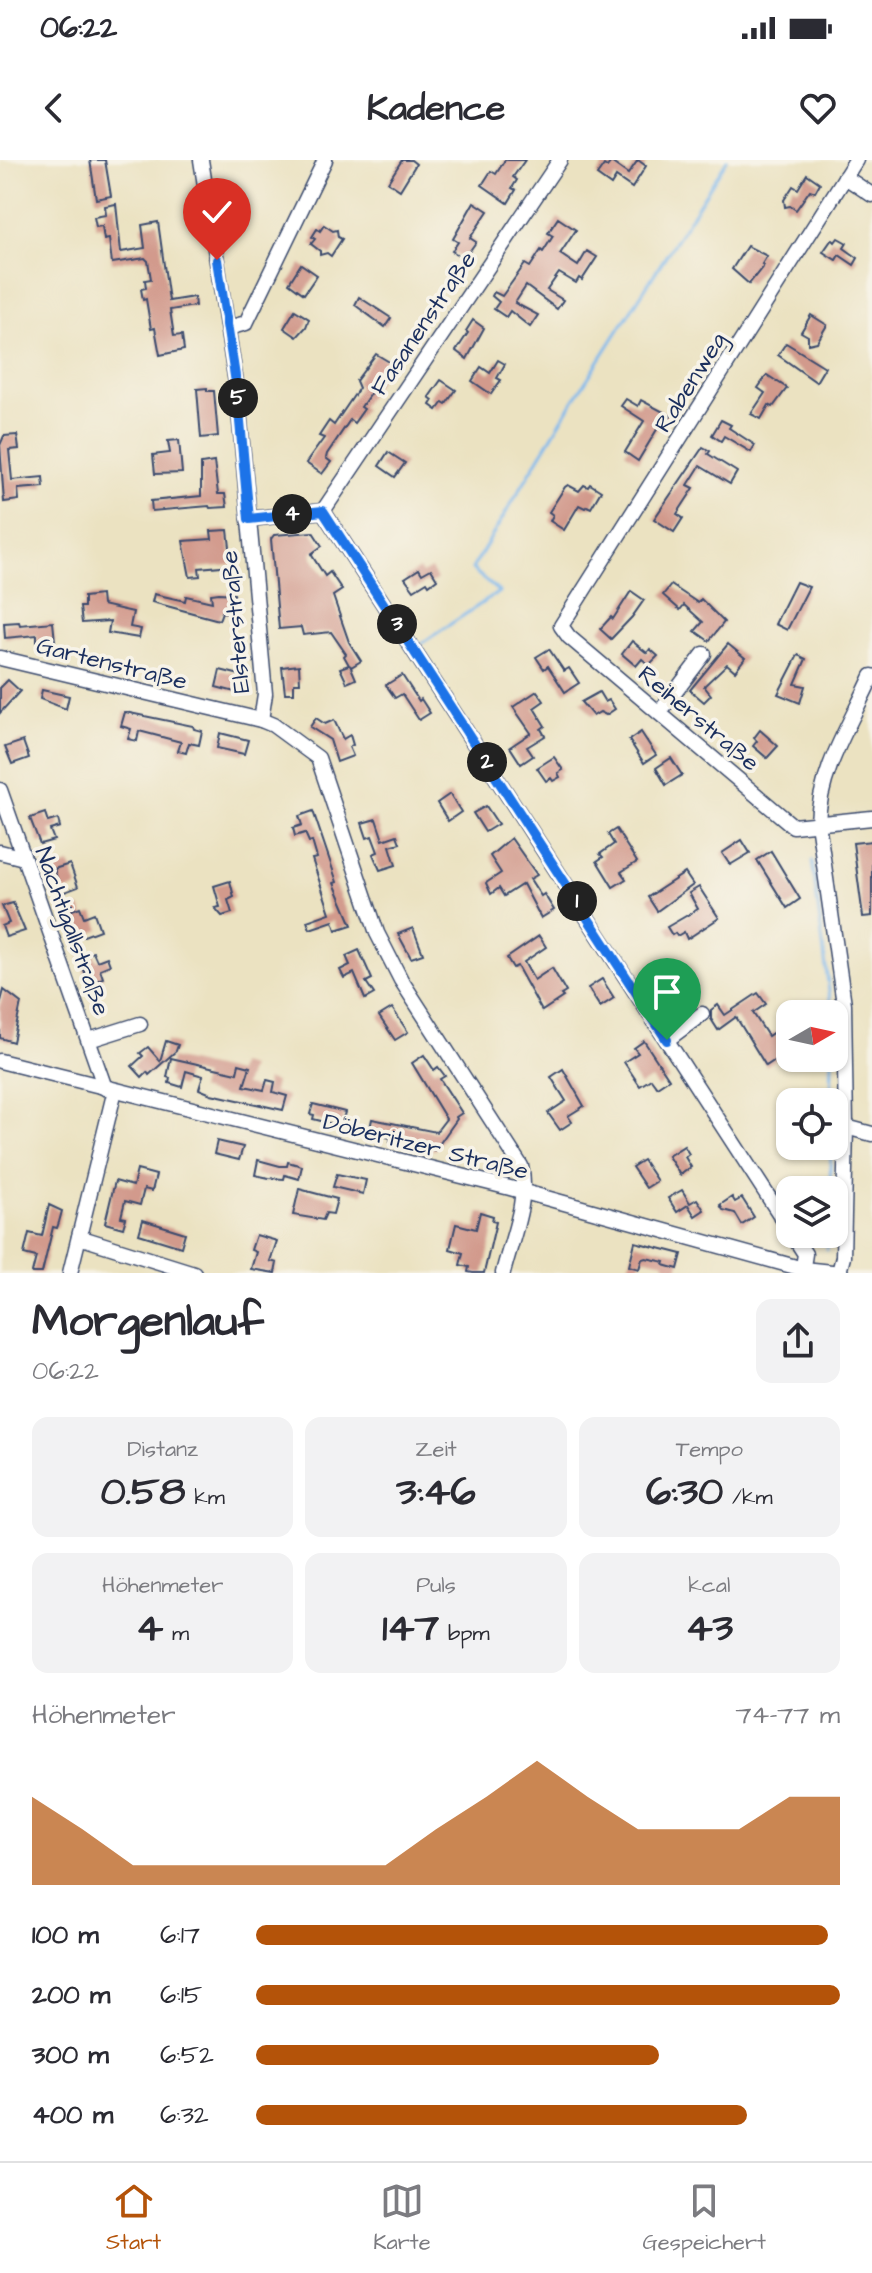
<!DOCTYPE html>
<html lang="de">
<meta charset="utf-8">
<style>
:root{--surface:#fff;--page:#f2f2f3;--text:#2b2b33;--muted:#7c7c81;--line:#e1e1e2;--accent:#b45309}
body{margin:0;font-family:"Architects Daughter",sans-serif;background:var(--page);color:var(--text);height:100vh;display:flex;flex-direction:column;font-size:30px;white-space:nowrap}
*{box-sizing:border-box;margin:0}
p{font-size:26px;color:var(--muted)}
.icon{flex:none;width:44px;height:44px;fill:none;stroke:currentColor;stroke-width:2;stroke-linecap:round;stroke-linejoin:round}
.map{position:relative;height:1113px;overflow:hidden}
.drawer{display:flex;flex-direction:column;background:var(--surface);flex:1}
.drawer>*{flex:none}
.needle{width:52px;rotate:81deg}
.fabs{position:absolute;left:776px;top:840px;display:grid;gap:16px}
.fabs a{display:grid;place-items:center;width:72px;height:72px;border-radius:16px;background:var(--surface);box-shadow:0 2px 6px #0004;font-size:40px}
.pin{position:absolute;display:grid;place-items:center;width:68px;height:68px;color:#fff;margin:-82px -34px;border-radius:50% 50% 50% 0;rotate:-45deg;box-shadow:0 0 8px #0007}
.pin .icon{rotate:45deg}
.km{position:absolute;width:40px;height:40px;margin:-20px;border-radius:50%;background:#222;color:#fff;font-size:22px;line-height:40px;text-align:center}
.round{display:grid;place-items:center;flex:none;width:84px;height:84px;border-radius:16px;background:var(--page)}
.summary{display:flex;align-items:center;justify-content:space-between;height:136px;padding:0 32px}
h1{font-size:44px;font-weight:700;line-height:60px}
.stats{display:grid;grid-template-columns:repeat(3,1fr);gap:12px;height:136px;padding:8px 32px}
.stats div{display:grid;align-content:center;border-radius:16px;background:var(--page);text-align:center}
.stats b{font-size:40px;font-weight:700}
.stats small{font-size:22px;font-weight:400}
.stats p{font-size:22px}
.chart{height:224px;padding:16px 32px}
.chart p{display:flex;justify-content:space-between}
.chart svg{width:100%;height:144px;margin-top:8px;fill:var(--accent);opacity:.7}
ul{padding:0 32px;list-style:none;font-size:26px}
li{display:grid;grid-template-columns:128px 96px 1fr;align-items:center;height:60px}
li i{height:20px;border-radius:10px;background:var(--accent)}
.status{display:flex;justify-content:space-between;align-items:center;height:56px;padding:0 40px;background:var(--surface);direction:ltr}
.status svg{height:22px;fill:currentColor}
header{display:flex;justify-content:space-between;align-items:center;height:104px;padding:0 32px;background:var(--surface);font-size:36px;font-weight:700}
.menu{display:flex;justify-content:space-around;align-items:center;height:112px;border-top:2px solid var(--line);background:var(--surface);font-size:22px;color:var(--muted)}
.menu a{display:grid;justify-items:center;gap:4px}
.menu .on{color:var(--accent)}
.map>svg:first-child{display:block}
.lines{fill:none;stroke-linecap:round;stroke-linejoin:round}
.stream{stroke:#7bb8ee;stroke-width:3}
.building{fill:#d29a8c}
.minor-casing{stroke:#3a4a6d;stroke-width:17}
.minor{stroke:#fff;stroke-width:14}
.route-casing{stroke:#fff;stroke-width:16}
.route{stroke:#1a73e8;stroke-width:10}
.labels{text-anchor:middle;stroke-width:7;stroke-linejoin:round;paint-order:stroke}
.street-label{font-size:24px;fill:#1b2f5e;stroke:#f7f3e8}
</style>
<div class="status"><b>06:22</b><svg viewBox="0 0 49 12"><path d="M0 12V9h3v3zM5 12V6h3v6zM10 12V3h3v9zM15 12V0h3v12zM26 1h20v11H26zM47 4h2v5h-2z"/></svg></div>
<header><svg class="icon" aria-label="back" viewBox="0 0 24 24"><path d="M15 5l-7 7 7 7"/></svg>Kadence<svg class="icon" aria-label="heart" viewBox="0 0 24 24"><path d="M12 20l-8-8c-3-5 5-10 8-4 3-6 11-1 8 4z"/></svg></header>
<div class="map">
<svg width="872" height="1113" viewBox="0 0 872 1113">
<rect width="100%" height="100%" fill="#f7f3e8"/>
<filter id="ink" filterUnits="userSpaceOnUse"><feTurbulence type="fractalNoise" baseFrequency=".0125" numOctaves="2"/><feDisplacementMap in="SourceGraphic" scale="16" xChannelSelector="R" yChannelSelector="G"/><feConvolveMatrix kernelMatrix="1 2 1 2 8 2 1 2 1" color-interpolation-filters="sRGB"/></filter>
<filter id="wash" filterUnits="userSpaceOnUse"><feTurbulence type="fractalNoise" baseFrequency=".006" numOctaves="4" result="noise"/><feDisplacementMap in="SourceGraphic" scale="32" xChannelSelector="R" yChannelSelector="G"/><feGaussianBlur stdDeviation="1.8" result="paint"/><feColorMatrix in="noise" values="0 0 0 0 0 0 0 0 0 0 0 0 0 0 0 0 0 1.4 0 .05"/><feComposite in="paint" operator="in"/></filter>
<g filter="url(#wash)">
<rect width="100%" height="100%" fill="#ebe2c1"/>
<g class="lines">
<!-- stream -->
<g class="stream">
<path d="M422 483 499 432 472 409 572 243 727 0"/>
<path d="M812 701 832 854"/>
<path d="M831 942 832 898"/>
<path d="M830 1030 831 986"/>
<path d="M827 1090 828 1074"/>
</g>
</g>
<g id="blocks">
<!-- building -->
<g class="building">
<path d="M90 0H105L111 36 96 39Z"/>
<path d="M402 0H411L416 4 400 30 388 22Z"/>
<path d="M505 0H525L513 17 517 20 512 28 516 30 508 43 482 25 491 11 496 14Z"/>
<path d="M638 0 646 6 632 28 616 17 611 25 597 15 604 5 607 7 611 2 628 14Z"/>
<path d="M807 14 820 23 815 32 810 30 796 50 790 46 785 47 784 40 793 26 798 29Z"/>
<path d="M474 42 488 51 470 78 476 82 464 99 452 91 458 82 453 79Z"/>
<path d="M116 44 121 92 145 88 142 65 158 62 169 141 194 137 195 146 170 150 174 176 182 175 184 190 160 195 155 168 151 169 146 139 143 140 141 129 146 128 145 120 151 119 148 101 145 98 112 103 109 79 104 80 102 66 96 67 94 57 106 55 105 46Z"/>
<path d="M558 58 576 70 560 94 578 106 587 91 597 97 582 120 579 118 576 123 559 113 547 130 563 140 557 149 526 126 515 143 538 155 530 167 510 151 506 157 494 149 499 142 492 136 494 132 502 136 525 104 530 107 541 90 543 92 553 76 548 73Z"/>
<path d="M324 65 333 71 337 70 338 77 342 79 331 96 327 93 320 95V91L311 84 315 79 312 77 317 69 320 71Z"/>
<path d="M838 78 847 83 844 88 858 98 854 105 839 95 836 100 823 92 832 79 835 82Z"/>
<path d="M747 86 767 96 762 104 764 105 749 124 732 109Z"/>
<path d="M301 104 317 115 304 134 289 123Z"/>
<path d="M359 137 391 158 385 167 355 145Z"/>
<path d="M295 150 309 159 306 167 297 177 284 168Z"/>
<path d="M811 155 827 165 817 182 808 184V176L801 172Z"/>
<path d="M473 160 484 168 467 199 456 191 468 173 466 171Z"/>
<path d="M786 183 825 207 816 222 778 195Z"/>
<path d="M376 194 391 203 361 247 364 249 354 263 350 260 327 294 326 298 331 302 322 314 306 303 324 278 319 276 329 261 334 265 359 228 356 221Z"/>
<path d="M498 200 505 204 497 218 501 220 491 234 472 221 481 207 490 213Z"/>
<path d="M767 215 787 228 773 247 769 245 761 259 751 254 765 233 758 228Z"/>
<path d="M441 220 456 230 446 244 443 242 437 250 430 245 433 240 429 237Z"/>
<path d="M207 228V231H214L218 276 201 278 197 229Z"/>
<path d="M626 239 638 246 641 240 671 256 663 269 659 266 638 301 625 292 644 261 621 246Z"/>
<path d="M721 260 731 265 729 268 755 285 751 292 724 276 721 281 712 275Z"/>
<path d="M17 275 19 289 9 290 12 320 43 317 44 327 18 329 19 340 4 342 0 285 4 276Z"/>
<path d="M179 280 182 313 155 314 153 295 170 293 168 281Z"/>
<path d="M703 287 710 291 708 294 737 312 730 324 700 306 688 325 694 328 677 354 683 358 674 372 654 359Z"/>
<path d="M388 292 405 303 395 317 379 306Z"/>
<path d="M214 302 218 334H225L227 347 210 348 209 346 152 351 151 341 201 336V304Z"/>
<path d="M590 324 601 331 591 348 587 346 585 348 579 345 564 370 550 361 553 355 549 352 565 327 568 325 579 331 584 325 588 327Z"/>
<path d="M228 370 232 405 199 408 200 416 190 417 183 381 212 379 211 371Z"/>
<path d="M313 372 322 386 311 394 325 416 330 412 342 430 333 436 349 482 361 501 351 507 350 505 356 519 347 523 340 508 349 505 344 496 346 494 331 472 303 475 301 467 279 469 271 379 274 375Z"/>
<path d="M419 409 422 414 431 409 437 419 429 425 427 422 414 430 405 418Z"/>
<path d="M796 422 809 427 787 470 775 464Z"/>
<path d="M671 425 698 443 701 439 724 462 709 481 695 471 703 462 684 445 680 450 663 435Z"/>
<path d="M631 431 644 440 632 457 611 479 600 469 611 457 613 459Z"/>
<path d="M219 433 234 434 236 453 222 452 219 460 152 442 154 434 185 441 186 436 212 442 211 434Z"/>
<path d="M101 435 102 445 133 452 130 467 141 469 139 478 108 473 110 461 82 463 80 447H84V437Z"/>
<path d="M19 462 20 465 53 462 55 481 37 483V475L5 478 4 463Z"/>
<path d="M632 481 647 493 650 489 658 496 649 505 642 499 636 506 622 494Z"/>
<path d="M728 484 745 498 735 511 727 504 704 526 711 535 704 542 690 530Z"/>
<path d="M549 489 564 511 569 508 579 523 565 532 548 506 544 509 536 497Z"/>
<path d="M798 495 806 499 795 524 805 526 800 543 778 534Z"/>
<path d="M299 505 300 523H294V533H285L282 507Z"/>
<path d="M220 510 240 515 235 532 216 527Z"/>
<path d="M402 515 419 541 421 539 430 553 419 560 402 534 395 538 386 525Z"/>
<path d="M8 520 20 531 0 553V528Z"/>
<path d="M42 530 69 536 66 549 40 539Z"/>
<path d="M537 531 544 541 534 548 545 566 541 569 545 576 527 587 533 596 521 604 510 587 531 573 513 547Z"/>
<path d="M599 532 605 542 609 540 615 549 606 555 600 552 593 556 581 542Z"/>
<path d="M125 552 193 566 194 569 202 571 199 585 189 583 186 593 178 591 181 582 139 571 137 581 128 579 131 569 121 566Z"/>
<path d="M316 558 325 564 334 560 343 579 350 575 353 585 349 587 353 596 337 602 330 580 310 567Z"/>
<path d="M760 570 778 586 767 598 753 586 757 581 754 578Z"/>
<path d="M641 572 656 595 644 603 629 580Z"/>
<path d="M220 573 248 580 244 594 217 588Z"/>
<path d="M23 581 29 598 12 604 5 587Z"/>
<path d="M554 597 563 610 558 613 560 617 553 621 551 618 546 621 537 608Z"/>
<path d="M671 598 682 615 666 625 656 608Z"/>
<path d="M450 634 461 652 448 661 437 643Z"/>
<path d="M486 646 498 664 485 672 473 653Z"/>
<path d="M313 651 337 722 334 723 352 765 336 770 333 761 310 769 307 761 330 753 312 699 317 698 312 681 309 682 305 673 295 676 293 668 302 665 299 656Z"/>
<path d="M45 653 48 662 58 659 60 667 50 670 54 680 40 684 30 658Z"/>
<path d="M376 659 383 680 397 675 400 683 390 686 396 705 380 710 373 694 378 692 372 676 367 678 362 663Z"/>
<path d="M616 669 637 702 621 712 626 719 613 727 597 701 603 697 600 694 614 684 608 674Z"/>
<path d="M511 678 537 715 530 719 541 736 544 734 554 750 541 758 523 724 504 736 499 728 491 734 486 723 501 713 490 696Z"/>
<path d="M742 680 750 693 730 705 722 693Z"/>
<path d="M872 681V756L863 757 853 683Z"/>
<path d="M771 691 800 739 787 748 757 700Z"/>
<path d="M70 704 78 727 62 733 54 709Z"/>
<path d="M685 713 693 725 657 751 648 737Z"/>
<path d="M230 721 234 737 228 740 232 753 222 756 215 748 220 747 214 726Z"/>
<path d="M699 727 719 758 687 779 684 772 677 776 675 773 672 775 667 767 698 749 689 733Z"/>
<path d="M13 743 25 771 6 777 2 766 9 763 2 746Z"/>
<path d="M80 747 84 757 94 753 100 770 76 779 67 752Z"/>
<path d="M413 768 423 794 411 798 398 774Z"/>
<path d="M539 776 546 787 524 802 534 820 552 808 566 832 561 835 563 837 542 851 517 806 513 808 507 798Z"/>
<path d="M359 790 372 819 366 822 374 834 365 839 354 813 344 818 340 810 350 805 346 796Z"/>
<path d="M93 792 97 801 107 797 110 805 100 809 103 818 89 823 79 797Z"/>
<path d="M602 819 614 838 600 847 588 828Z"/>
<path d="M4 830 21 843 13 882 0 878V845Z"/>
<path d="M758 833 766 844 753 853 768 876 774 872 787 892 766 906 736 857 718 870 711 859V850L718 845 725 855Z"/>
<path d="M392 848 408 872 395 880 379 856Z"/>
<path d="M166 881 178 885 176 891 149 915 147 912 142 917 132 906 143 896 140 893 148 887 160 901Z"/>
<path d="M644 881 669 919 657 927 651 919 640 926 624 902 638 893 634 888Z"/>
<path d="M424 895 434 910 438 907 442 912 445 916 440 919 462 953 456 957 457 959 435 990 401 981 400 985 390 982 391 978 369 973 372 959 436 972 446 959 412 903Z"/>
<path d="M171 898 237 913 239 904 250 907 244 926 264 930 267 920 275 922 273 932 287 936 283 950 211 934 199 929 203 916 186 911 182 927 169 923 170 918 167 917Z"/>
<path d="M563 909 584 946 568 956 572 962 560 970 548 953 566 941 551 917Z"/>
<path d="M313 944 345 952 341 966 313 959 314 955 310 954Z"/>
<path d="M217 981 243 987 239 1000 214 994Z"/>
<path d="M684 986 689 994 685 997 691 1007 680 1015 668 996Z"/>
<path d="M258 1000 280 1006H287L288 1002 302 1006 299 1019 285 1015 284 1019 269 1018 255 1015Z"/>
<path d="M643 1000 657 1021 646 1028 632 1007Z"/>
<path d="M137 1010 156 1015 152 1031 144 1029 140 1045 125 1041 121 1057 126 1058 123 1068 105 1063 115 1021 133 1026Z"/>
<path d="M337 1014 366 1020 363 1034 333 1027Z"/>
<path d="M299 1029 337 1039 333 1054 326 1053 323 1060 293 1055Z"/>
<path d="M682 1030 690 1043 697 1039 704 1050 695 1056 688 1045 677 1052 668 1038Z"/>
<path d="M732 1037 735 1042 742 1038 754 1057 742 1065 735 1053 723 1050 720 1045Z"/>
<path d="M49 1045 62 1051 59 1062 57 1068 53 1067 42 1113H32L36 1097 24 1094 29 1073 42 1076Z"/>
<path d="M480 1052 493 1056 492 1061 496 1062 484 1113H473L468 1112 469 1107 460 1105 463 1093 450 1089 456 1064 476 1069Z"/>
<path d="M143 1060 185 1073 181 1087 139 1074Z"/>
<path d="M256 1075 277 1081 270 1101 277 1103 275 1113 251 1109 256 1092 251 1090Z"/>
<path d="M635 1082 682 1094 678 1109 664 1105 665 1102 646 1098 642 1099 639 1109 629 1106Z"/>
</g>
</g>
</g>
<g filter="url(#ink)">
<use href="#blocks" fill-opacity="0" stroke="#3a4a6d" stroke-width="2"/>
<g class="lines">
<!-- minor casing -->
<g class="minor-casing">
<g id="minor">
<path d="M201 0 237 229 265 534 261 560"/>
<path d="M856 0 561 466 569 477 793 666 872 658"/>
<path d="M845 17 872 35"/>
<path d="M228 168 246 163 325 0"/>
<path d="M323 351 560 0"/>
<path d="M249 359 323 351 790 1070"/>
<path d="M0 498 261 560 273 565 318 598 377 773 401 820 521 1006C529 1040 511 1080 503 1113"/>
<path d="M659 553 704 494"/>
<path d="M0 630 105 928"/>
<path d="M0 692 24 698"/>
<path d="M89 880 140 864"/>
<path d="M667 880 702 854"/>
<path d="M0 901 510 1028 803 1109 841 1113"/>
<path d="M846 967 872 974"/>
<path d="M792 1074 805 1094 802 1113"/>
<path d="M79 1077 194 1113"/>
<path d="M839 1112 843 1097 846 967 844 844 818 663C819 611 851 563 872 516"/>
<path d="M70 1113 115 930"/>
</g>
</g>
<!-- minor -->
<use href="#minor" class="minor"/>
</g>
</g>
<g class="lines" filter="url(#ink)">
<!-- route casing -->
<g class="route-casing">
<path id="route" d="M217 100 237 229 249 359 323 351 667 880"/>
</g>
<!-- route -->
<use href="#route" class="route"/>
</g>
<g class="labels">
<!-- street labels -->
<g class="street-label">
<text transform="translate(423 163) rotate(-56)" y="8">Fasanenstraße</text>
<text transform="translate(690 222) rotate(-58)" y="8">Rabenweg</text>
<text transform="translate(235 462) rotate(-95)" y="8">Elsterstraße</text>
<text transform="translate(112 503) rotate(14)" y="8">Gartenstraße</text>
<text transform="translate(699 558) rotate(40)" y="8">Reiherstraße</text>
<text transform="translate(73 771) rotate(70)" y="8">Nachtigallstraße</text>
<text transform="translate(426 986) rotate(14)" y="8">Döberitzer Straße</text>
</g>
</g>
</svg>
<div class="fabs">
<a><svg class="needle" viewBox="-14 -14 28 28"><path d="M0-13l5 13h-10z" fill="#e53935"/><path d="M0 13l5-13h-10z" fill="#7c7c81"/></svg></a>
<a><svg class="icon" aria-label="locate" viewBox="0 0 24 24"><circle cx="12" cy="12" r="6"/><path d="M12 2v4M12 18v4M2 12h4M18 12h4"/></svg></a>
<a><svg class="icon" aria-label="layers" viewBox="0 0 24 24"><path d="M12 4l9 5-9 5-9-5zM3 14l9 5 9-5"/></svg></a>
</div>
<div class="pin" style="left:667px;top:880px;background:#1e9e55"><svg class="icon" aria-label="arrive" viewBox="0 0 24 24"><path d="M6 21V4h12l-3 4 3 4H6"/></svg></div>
<div class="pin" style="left:217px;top:100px;background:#d93025"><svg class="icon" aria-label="check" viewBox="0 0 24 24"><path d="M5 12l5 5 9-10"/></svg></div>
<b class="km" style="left:577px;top:741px">1</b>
<b class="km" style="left:487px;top:602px">2</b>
<b class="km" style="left:397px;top:464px">3</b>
<b class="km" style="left:292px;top:354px">4</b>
<b class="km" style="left:238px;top:238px">5</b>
</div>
<section class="drawer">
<div class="summary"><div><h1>Morgenlauf</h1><p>06:22</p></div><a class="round"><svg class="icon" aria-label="share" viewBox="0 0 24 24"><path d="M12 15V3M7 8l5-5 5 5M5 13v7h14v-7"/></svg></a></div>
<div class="stats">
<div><p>Distanz</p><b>0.58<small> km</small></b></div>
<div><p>Zeit</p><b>3:46</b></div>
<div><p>Tempo</p><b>6:30<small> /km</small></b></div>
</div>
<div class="stats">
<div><p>Höhenmeter</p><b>4<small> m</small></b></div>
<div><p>Puls</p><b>147<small> bpm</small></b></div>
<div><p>kcal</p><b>43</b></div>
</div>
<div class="chart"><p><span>Höhenmeter</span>74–77 m</p>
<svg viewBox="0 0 160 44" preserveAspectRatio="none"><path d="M0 44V17L10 27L20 38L30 38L40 38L50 38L60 38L70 38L80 27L90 17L100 6L110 17L120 27L130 27L140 27L150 17L160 17V44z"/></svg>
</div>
<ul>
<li><b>100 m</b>6:17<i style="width:98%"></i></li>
<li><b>200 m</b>6:15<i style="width:100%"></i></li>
<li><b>300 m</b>6:52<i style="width:69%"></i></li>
<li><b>400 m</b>6:32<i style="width:84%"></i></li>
</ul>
</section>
<nav class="menu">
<a class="on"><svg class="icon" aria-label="home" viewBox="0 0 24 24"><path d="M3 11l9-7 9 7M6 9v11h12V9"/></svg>Start</a>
<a><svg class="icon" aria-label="map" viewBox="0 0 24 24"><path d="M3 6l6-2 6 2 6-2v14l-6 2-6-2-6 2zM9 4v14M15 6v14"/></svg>Karte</a>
<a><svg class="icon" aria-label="saved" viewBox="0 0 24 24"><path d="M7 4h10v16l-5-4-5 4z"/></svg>Gespeichert</a>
</nav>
